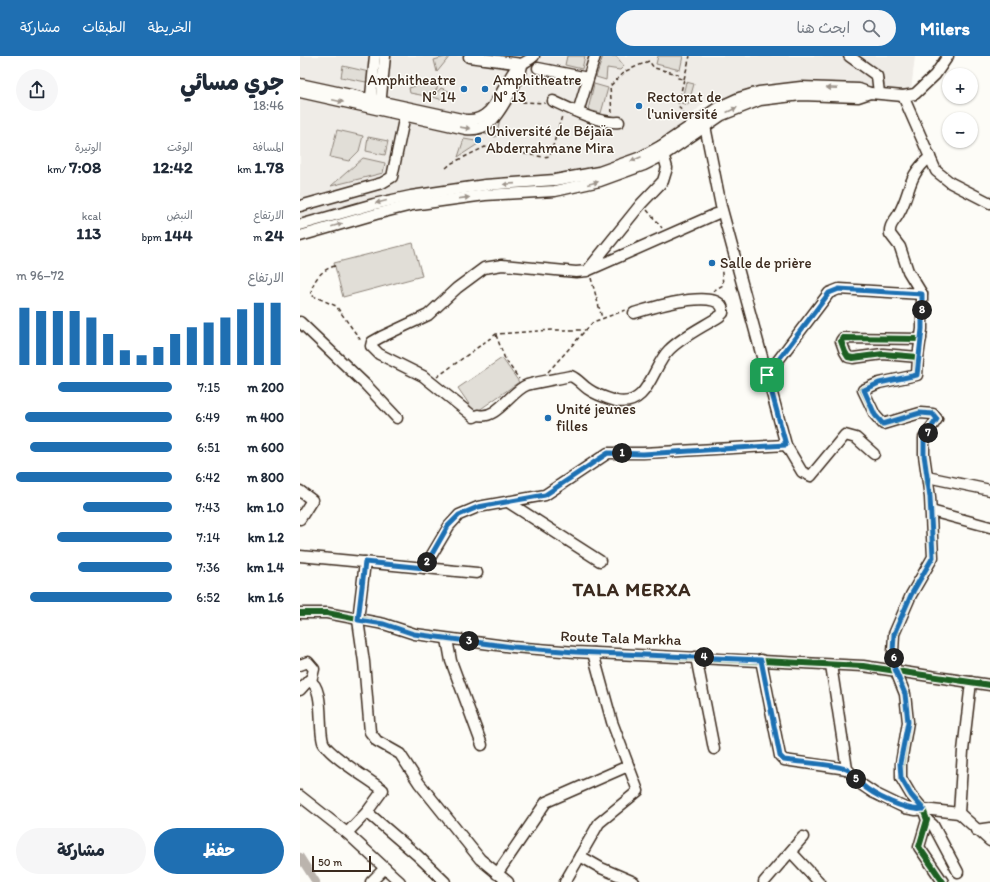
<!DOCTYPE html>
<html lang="ar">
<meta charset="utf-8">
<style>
:root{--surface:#fff;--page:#f6f6f7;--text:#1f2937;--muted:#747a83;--accent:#1f6fb2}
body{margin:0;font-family:Itim,"Playpen Sans Arabic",sans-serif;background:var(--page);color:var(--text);direction:rtl;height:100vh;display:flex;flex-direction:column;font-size:15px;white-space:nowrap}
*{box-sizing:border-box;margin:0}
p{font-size:13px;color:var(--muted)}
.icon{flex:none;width:22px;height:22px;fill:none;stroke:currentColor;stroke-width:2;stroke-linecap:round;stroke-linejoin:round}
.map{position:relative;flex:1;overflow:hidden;direction:ltr}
.panel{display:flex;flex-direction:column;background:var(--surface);width:300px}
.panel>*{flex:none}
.buttons{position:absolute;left:642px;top:12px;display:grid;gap:8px}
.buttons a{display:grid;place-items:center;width:36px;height:36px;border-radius:50%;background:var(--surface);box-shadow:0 1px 3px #0004;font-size:20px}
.scale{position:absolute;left:12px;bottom:10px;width:59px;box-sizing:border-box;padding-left:4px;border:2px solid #3b2a1e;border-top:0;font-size:11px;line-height:14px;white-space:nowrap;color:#3b2a1e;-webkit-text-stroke:3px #fdfcf7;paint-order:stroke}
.pin{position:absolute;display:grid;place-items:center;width:34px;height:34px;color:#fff;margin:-17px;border-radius:8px;box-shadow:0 2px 6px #0006}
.km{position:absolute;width:20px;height:20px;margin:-10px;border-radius:50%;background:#222;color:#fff;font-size:11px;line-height:20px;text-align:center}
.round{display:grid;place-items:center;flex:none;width:42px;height:42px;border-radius:21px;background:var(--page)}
.summary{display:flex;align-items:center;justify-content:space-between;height:68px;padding:0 16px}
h1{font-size:22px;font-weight:800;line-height:30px}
.stats{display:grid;grid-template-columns:repeat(3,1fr);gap:6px;height:68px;padding:4px 16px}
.stats div{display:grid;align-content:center}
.stats b{font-size:17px;font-weight:800}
.stats small{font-size:11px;font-weight:400}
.stats p{font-size:11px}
.chart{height:112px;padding:8px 16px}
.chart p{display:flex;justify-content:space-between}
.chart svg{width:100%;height:72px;margin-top:4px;stroke:var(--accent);stroke-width:6}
.button{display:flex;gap:8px;margin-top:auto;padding:8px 16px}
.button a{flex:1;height:46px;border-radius:24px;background:var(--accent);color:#fff;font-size:16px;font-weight:800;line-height:46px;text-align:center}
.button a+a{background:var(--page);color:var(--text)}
ul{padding:0 16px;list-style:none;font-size:13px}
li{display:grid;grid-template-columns:64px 48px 1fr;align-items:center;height:30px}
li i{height:10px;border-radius:5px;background:var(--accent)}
header{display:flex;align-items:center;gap:24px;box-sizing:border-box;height:56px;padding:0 20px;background:var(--accent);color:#fff}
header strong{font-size:19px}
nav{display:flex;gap:22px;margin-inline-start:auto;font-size:14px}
.search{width:280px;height:36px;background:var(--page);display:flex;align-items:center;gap:10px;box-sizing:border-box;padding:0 14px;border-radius:22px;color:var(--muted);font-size:15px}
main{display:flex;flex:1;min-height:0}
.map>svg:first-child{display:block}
.built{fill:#efece7}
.green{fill:#e1ded7;stroke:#8e847a}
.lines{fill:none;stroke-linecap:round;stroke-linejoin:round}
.canal{stroke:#bbb4ad;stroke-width:8}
.minor-casing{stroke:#3b2a1e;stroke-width:13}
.path{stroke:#3b2a1e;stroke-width:1.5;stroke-dasharray:4 3;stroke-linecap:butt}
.minor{stroke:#fdfcf7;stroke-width:10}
.cycleway-casing{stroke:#fdfcf7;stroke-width:8}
.cycleway{stroke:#1b5e20;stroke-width:6}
.oneway{fill:#9c938a}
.route-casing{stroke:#fff;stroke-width:8}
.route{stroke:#1f6fb2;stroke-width:5}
.poi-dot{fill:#1f6fb2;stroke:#fdfcf7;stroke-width:1.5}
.labels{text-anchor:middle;stroke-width:3;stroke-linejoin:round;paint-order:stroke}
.poi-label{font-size:15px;fill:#3b2a1e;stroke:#fdfcf7;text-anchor:start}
.street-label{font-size:15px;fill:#3b2a1e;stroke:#fdfcf7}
.district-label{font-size:19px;font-weight:bold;letter-spacing:1px;fill:#3b2a1e;stroke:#fdfcf7}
</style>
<header>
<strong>Milers</strong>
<div class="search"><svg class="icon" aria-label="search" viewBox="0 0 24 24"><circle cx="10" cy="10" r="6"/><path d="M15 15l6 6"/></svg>ابحث هنا</div>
<nav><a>الخريطة</a><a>الطبقات</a><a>مشاركة</a></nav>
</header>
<main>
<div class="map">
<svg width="690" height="826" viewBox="0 0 690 826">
<rect width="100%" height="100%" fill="#fdfcf7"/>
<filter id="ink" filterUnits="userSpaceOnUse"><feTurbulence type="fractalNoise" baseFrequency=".025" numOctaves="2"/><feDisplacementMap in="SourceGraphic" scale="8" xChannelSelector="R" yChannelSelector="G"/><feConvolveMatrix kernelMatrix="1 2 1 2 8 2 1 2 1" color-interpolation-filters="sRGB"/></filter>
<g filter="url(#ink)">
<!-- built -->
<path class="built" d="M0 0H615L611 35 469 26 404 47 381 69 333 99 283 117 189 122 134 131 0 163Z"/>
<!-- green -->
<g class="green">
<path d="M148 0H150L137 16 134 4Z"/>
<path d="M267 0H285L282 13 265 9Z"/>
<path d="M303 0H316L324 10 320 14 307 12 306 24 296 21Z"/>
<path d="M358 0H383L380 14 356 8Z"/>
<path d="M43 10 69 16 66 26 41 21Z"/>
<path d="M386 26 394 28 388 49 381 47Z"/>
<path d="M124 27 138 31 131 41 110 37 109 32Z"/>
<path d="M294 28 308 32 301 57 288 54Z"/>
<path d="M141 32 151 36 146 45 133 41Z"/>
<path d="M200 63 196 81 181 77Z"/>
<path d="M37 74 63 80 59 95 49 105 30 101Z"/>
<path d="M68 81 88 85 85 99 66 95Z"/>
<path d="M164 83 181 86 158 101Z"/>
<path d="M63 102 85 107 83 117 31 130Z"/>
<path d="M113 187 122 220 43 241 34 207Z"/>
<path d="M202 302 219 326 175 357 158 332Z"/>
</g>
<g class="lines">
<!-- canal -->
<path class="canal" d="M0 801 16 826"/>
<!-- minor casing -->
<g class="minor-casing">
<g id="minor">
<path d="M549 0 577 20 579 37"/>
<path d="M169 1 222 8"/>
<path d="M238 12 288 22"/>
<path d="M0 28 166 64C194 66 200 34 214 15 218 8 228 6 234 0"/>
<path d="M0 36 166 73C174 74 182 73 189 67 198 61 222 19 222 8"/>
<path d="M603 40 636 115 651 127 690 147"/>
<path d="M253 45C270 53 300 68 319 66"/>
<path d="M70 50 75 0"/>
<path d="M80 50 85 0"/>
<path d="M278 56 295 0"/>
<path d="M405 70 421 150 486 389 502 416 511 420 545 379 556 382 574 398"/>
<path d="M0 150 82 127 92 121 106 54"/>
<path d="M0 169 74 148 111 140 185 129 255 124 299 116 341 101 361 90 419 51 439 42 459 36 501 31 559 33 570 37"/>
<path d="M0 180 76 158 112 149 185 139 255 135 300 125 344 109 364 99 422 59 460 44 501 39 558 41 570 37 603 40 615 38 635 19 648 0"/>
<path d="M289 214 416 158"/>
<path d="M334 257C348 253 425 228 423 257L420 260C403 271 383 280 369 294 352 310 349 352 316 345 306 342 296 339 288 333 282 329 278 323 271 320 257 323 241 325 227 329 211 335 197 364 178 359L174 361 123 320 79 298 71 290 72 286 81 281 128 259 157 232 184 212 202 209 276 216 287 215 341 148 363 125 367 112 361 90"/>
<path d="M0 266 66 329 97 362"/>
<path d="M621 283 543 282 541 285 545 296 548 301 553 302 583 298 618 301 617 319 579 327 563 334 575 359 583 368 620 357 633 358 637 363 624 382V399L630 441 633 501 611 539 594 578 593 596 595 613 605 638 608 666 601 707V722L611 739 623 753 627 764 619 791 643 826"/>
<path d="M618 301 622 273V238L608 215 600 191 590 178C589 169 594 166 598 159 612 135 606 121 630 101"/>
<path d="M467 319 529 237 539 233 622 238"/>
<path d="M627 421 690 434"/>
<path d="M0 435 12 444 0 463"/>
<path d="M208 446 300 505"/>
<path d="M631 455 690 471"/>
<path d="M0 500 177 517"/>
<path d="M65 506 58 564 64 606 70 676 77 685 100 698 119 727 180 803 208 826"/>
<path d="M124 512 149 470 159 459 178 451 245 439 308 397H343L486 389"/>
<path d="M0 557H27L84 568 115 578 213 591 275 596 563 610 690 629"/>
<path d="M147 583 151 605 182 689"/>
<path d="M293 597 312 666 338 735 299 767 280 800 301 812 334 826"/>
<path d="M396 601 414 693"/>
<path d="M461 604 480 700 484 704 547 713"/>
<path d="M0 609 8 606 14 613 11 625"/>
<path d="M531 609 547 713 562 729 574 737 605 752 616 754 623 753 659 757"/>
<path d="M671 626 663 695 659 757 690 785"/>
<path d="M0 634 9 624C25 632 18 670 23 686 27 698 70 724 83 734L67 756 47 777"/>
<path d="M0 740 47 777 100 826"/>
<path d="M67 756 117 799 145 826"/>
<path d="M627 764 633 769 658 816"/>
<path d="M676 774 690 772"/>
<path d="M491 796 519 826"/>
<path d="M197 818 246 746 328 710"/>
<path d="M71 826 85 812"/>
<path d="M265 826 280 800"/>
<path d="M464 826 503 781"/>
</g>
</g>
<!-- path -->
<g class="path">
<path d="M384 23 390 0"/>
<path d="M216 43 222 46 245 47"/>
<path d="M312 57 310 30 326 15 349 5 354 12 378 18 377 22 384 23 378 49 386 62"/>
<path d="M146 112 152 107 185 91 243 101 250 100 262 60"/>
<path d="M347 154 362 172"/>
<path d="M35 210C22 213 11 226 11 239L36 250 62 286"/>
<path d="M291 222 302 262"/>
<path d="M413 235 423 229 421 207"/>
<path d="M196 279 205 303 219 323"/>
<path d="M248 316 293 266 326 254"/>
<path d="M137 321 196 278 253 274H285"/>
</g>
<!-- minor -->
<use href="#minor" class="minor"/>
<!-- cycleway casing -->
<g class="cycleway-casing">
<g id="cycleway">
<path d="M621 283 543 282 541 285 545 296 548 301 553 302 583 298 618 301 617 319 579 327 563 334 575 359 583 368 620 357 633 358 637 363 624 382V399L630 441 633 501 611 539 594 578 593 596 595 613 605 638 608 666 601 707V722L611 739 623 753 627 764 619 791 643 826"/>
<path d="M0 557H27L84 568 115 578 213 591 275 596 563 610 690 629"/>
</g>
</g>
<!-- cycleway -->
<use href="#cycleway" class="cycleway"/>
</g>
<!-- one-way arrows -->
<defs><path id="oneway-solid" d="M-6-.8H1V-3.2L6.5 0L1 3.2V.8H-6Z"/></defs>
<g class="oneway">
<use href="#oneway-solid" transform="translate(532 32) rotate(-178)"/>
<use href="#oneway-solid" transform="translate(38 45) rotate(12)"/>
<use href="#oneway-solid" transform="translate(432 54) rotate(-25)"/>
<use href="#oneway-solid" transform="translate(165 72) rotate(9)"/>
<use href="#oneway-solid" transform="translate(336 103) rotate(157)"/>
<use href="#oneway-solid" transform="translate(293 127) rotate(-14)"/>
<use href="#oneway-solid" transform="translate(209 128) rotate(176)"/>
<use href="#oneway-solid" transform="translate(164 142) rotate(-7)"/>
<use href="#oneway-solid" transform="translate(81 146) rotate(166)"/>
<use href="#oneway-solid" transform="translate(37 169) rotate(-16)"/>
</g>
</g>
<g class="lines" filter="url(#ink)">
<!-- route casing -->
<g class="route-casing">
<path id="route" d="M539 233 622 238V273L617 319 579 327 564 334 575 359 583 368 620 357 633 358 637 363 624 382V399L630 441 633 501 611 539 594 578 593 596 595 613 605 638 608 666 600 707 601 722 611 739 623 753C607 756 573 739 561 728 556 724 552 715 546 713 527 707 504 707 484 704L480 700 461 604 275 596 213 591 114 578 84 568 58 564 65 506 124 512 148 470 159 459 178 451 245 439 308 397 343 398 486 389 467 319 529 237Z"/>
</g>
<!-- route -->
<use href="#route" class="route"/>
</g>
<!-- markers -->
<g class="poi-dot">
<circle cx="164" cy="33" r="4"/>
<circle cx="185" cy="33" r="4"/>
<circle cx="339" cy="50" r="4"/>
<circle cx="178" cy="84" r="4"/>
<circle cx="412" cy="207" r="4"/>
<circle cx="248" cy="362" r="4"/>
</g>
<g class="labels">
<!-- poi labels -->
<g class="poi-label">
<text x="156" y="29" text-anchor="end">Amphitheatre<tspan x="156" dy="17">N° 14</tspan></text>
<text x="193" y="29">Amphitheatre<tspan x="193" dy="17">N° 13</tspan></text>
<text x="347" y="46">Rectorat de<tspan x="347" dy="17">l'université</tspan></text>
<text x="186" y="80">Université de Béjaïa<tspan x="186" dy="17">Abderrahmane Mira</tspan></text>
<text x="420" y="212">Salle de prière</text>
<text x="256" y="358">Unité jeunes<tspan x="256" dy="17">filles</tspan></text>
</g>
<!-- street labels -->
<g class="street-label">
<text transform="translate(321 582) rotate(2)" y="5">Route Tala Markha</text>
</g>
<!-- district labels -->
<g class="district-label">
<text x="332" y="540">TALA MERXA</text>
</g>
</g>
</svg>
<div class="buttons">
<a>+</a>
<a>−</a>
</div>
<div class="scale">50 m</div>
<div class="pin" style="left:467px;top:319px;background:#1e9e55"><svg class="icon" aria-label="arrive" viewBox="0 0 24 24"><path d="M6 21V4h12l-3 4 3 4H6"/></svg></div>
<b class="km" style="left:322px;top:397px">1</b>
<b class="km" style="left:127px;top:506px">2</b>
<b class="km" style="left:169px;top:585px">3</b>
<b class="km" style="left:404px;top:601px">4</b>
<b class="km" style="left:556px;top:723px">5</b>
<b class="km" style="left:594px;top:602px">6</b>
<b class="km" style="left:628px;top:377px">7</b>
<b class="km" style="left:622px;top:254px">8</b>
</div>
<section class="panel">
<div class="summary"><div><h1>جري مسائي</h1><p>18:46</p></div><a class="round"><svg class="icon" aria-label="share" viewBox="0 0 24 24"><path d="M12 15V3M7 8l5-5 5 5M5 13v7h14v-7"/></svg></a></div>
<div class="stats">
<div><p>المسافة</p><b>1.78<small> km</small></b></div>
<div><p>الوقت</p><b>12:42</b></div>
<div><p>الوتيرة</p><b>7:08<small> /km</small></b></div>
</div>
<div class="stats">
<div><p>الارتفاع</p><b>24<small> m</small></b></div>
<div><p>النبض</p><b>144<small> bpm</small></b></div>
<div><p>kcal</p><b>113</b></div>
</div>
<div class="chart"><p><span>الارتفاع</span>72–96 m</p>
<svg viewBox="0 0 160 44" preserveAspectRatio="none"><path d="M5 44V9M15 44V11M25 44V11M35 44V11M45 44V15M55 44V25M65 44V35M75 44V38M85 44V33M95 44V25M105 44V21M115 44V18M125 44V15M135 44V10M145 44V6M155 44V6"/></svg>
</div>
<ul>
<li><b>200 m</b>7:15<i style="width:73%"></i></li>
<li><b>400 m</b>6:49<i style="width:94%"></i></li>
<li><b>600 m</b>6:51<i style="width:91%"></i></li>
<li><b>800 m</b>6:42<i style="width:100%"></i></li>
<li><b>1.0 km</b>7:43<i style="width:57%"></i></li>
<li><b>1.2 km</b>7:14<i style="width:74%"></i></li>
<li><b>1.4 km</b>7:36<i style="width:60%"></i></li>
<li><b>1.6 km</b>6:52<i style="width:91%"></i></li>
</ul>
<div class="button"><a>حفظ</a><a>مشاركة</a></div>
</section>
</main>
